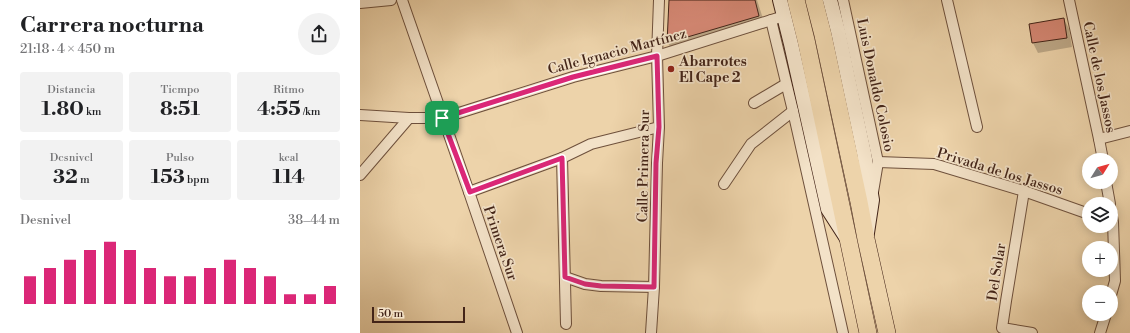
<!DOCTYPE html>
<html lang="es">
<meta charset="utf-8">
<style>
:root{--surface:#fff;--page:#f2f2f2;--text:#202124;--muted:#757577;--accent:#db2777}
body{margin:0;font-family:"Libre Bodoni",serif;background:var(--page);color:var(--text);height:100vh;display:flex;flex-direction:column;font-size:15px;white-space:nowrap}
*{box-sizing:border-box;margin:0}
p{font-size:13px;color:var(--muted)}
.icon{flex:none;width:22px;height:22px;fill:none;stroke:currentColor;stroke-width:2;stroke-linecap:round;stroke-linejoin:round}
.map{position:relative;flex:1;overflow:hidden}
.details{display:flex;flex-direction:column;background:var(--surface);width:360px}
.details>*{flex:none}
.needle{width:26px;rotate:53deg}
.fabs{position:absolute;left:722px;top:153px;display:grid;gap:8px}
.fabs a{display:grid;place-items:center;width:36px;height:36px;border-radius:50%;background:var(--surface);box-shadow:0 2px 10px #0003;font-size:20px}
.scale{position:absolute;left:12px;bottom:10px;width:93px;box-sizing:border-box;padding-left:4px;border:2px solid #432418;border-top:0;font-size:11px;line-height:14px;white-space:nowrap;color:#432418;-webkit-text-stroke:3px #f3e2c8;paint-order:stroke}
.pin{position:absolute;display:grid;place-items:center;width:34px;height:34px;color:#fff;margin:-17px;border-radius:8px;box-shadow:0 2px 6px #0006}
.round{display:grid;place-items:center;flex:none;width:42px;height:42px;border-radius:21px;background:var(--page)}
.headline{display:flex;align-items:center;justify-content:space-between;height:68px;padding:0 20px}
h1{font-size:22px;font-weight:800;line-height:30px}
.stats{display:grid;grid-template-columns:repeat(3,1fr);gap:6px;height:68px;padding:4px 20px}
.stats div{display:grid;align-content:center;border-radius:4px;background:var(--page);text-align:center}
.stats b{font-size:20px;font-weight:800}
.stats small{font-size:11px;font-weight:400}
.stats p{font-size:11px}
.chart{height:112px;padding:8px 20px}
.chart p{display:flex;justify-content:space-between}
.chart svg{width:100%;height:72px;margin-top:4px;stroke:var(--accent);stroke-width:6}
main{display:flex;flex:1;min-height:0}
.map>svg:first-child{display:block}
.shadow{fill:#0003}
.building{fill:#d48773;stroke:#432418}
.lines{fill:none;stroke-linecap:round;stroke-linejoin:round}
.minor-casing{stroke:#6e503c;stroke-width:12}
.secondary-casing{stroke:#432418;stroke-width:16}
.trunk-casing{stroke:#432418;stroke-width:18}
.minor{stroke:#f3e2c8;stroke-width:10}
.secondary{stroke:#f3e2c8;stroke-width:14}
.trunk{stroke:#edd3aa;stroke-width:17}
.route-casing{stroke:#fff;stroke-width:8}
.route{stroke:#db2777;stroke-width:5}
.poi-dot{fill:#8f2418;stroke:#f3e2c8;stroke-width:1.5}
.labels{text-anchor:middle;stroke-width:3.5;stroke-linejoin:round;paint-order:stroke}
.street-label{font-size:14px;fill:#432418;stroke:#f3e2c8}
.poi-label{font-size:14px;font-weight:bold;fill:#432418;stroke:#f3e2c8;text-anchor:start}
</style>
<main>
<section class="details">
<div class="headline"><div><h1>Carrera nocturna</h1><p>21:18 · 4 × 450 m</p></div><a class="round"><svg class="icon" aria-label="share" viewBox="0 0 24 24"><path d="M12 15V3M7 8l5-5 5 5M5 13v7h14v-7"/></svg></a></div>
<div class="stats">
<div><p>Distancia</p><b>1.80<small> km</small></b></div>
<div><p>Tiempo</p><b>8:51</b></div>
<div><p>Ritmo</p><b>4:55<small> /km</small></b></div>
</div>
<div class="stats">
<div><p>Desnivel</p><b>32<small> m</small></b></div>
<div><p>Pulso</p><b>153<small> bpm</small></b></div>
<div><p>kcal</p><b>114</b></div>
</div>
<div class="chart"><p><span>Desnivel</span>38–44 m</p>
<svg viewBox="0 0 160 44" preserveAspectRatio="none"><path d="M5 44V27M15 44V22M25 44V17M35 44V11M45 44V6M55 44V11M65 44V22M75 44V27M85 44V27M95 44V22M105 44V17M115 44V22M125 44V27M135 44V38M145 44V38M155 44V33"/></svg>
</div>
</section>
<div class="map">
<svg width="770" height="333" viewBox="0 0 770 333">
<rect width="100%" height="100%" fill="#edd3aa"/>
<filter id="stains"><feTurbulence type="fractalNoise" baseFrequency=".005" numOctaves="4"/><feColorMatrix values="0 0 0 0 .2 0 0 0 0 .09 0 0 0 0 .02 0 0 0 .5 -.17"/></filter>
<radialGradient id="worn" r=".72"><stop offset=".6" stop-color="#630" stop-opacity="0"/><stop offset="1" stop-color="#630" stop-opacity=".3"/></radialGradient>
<!-- shadow -->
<g class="shadow">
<path d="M310 0H397L406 28 315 55 308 43Z"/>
<path d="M704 19 709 29 712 47 678 53 673 43 670 25Z"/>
</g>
<!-- building -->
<g class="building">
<path d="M309 0H395L399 16 307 43Z"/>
<path d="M704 18 707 38 672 43 669 24Z"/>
</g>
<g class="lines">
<!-- minor casing -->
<g class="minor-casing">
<g id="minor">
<path d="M42 0 109 192 157 333"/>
<path d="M483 0 518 162 513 192"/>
<path d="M587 0 617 127"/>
<path d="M709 0 739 139 743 160"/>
<path d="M0 3 31 0"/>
<path d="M411 20 433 111 483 333"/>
<path d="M394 103 426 84"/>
<path d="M0 115 49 118H83L213 77 297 56 424 16"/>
<path d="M739 139 770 131"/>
<path d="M202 158 206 324"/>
<path d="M518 162 574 164 664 191 729 214"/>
<path d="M0 175 49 118"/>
<path d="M746 182 750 204"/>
<path d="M364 184 391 144 433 111"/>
<path d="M664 191 646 301 642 328 672 333"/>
<path d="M109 192 202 158 231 144 299 127"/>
<path d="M751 211 753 222 755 281 751 295"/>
<path d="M205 277 225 284 241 286 294 287"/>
<path d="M291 333 294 287 297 163 299 127 297 56 299 0"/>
<path d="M740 333 746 314"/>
</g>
</g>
<!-- secondary casing -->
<g class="secondary-casing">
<g id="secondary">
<path d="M420 0 431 44 468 209 486 237"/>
<path d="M470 0 478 31 504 153 512 200 507 233"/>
</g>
</g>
<!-- trunk casing -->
<g class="trunk-casing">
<g id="trunk">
<path d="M436 0 446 40 508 333"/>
<path d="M454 0 463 35 499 202 506 239 527 333"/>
</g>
</g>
<!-- minor -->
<use href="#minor" class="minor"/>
<!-- secondary -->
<use href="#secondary" class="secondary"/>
<!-- trunk -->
<use href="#trunk" class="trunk"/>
</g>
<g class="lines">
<!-- route casing -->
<g class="route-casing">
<path id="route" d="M297 56 299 127 296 163 294 287 241 286 225 284 205 277 202 158 110 192 82 118 213 77Z"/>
</g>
<!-- route -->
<use href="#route" class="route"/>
</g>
<!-- markers -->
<circle class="poi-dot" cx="311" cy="69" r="4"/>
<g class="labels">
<!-- street labels -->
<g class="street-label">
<text transform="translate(257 51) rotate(-15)" y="5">Calle Ignacio Martínez</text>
<text transform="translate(740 77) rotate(78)" y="5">Calle de los Jassos</text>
<text transform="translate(516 85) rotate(78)" y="5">Luis Donaldo Colosio</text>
<text transform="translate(283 166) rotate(-89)" y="5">Calle Primera Sur</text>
<text transform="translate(640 171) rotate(17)" y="5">Privada de los Jassos</text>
<text transform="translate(141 243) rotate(71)" y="5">Primera Sur</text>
<text transform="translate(636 272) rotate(-81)" y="5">Del Solar</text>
</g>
<!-- poi labels -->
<g class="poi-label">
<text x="319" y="66">Abarrotes<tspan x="319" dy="16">El Cape 2</tspan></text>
</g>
</g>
<rect width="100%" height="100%" filter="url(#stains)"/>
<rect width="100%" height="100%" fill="url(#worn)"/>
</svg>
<div class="fabs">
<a><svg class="needle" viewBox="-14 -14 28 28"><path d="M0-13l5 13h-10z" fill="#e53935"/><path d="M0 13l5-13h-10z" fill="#757577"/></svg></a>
<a><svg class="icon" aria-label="layers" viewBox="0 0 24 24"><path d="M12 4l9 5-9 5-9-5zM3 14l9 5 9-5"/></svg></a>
<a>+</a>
<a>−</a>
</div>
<div class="scale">50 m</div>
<div class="pin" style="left:82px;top:118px;background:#1e9e55"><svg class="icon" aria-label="arrive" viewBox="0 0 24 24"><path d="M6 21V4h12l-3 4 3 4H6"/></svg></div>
</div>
</main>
